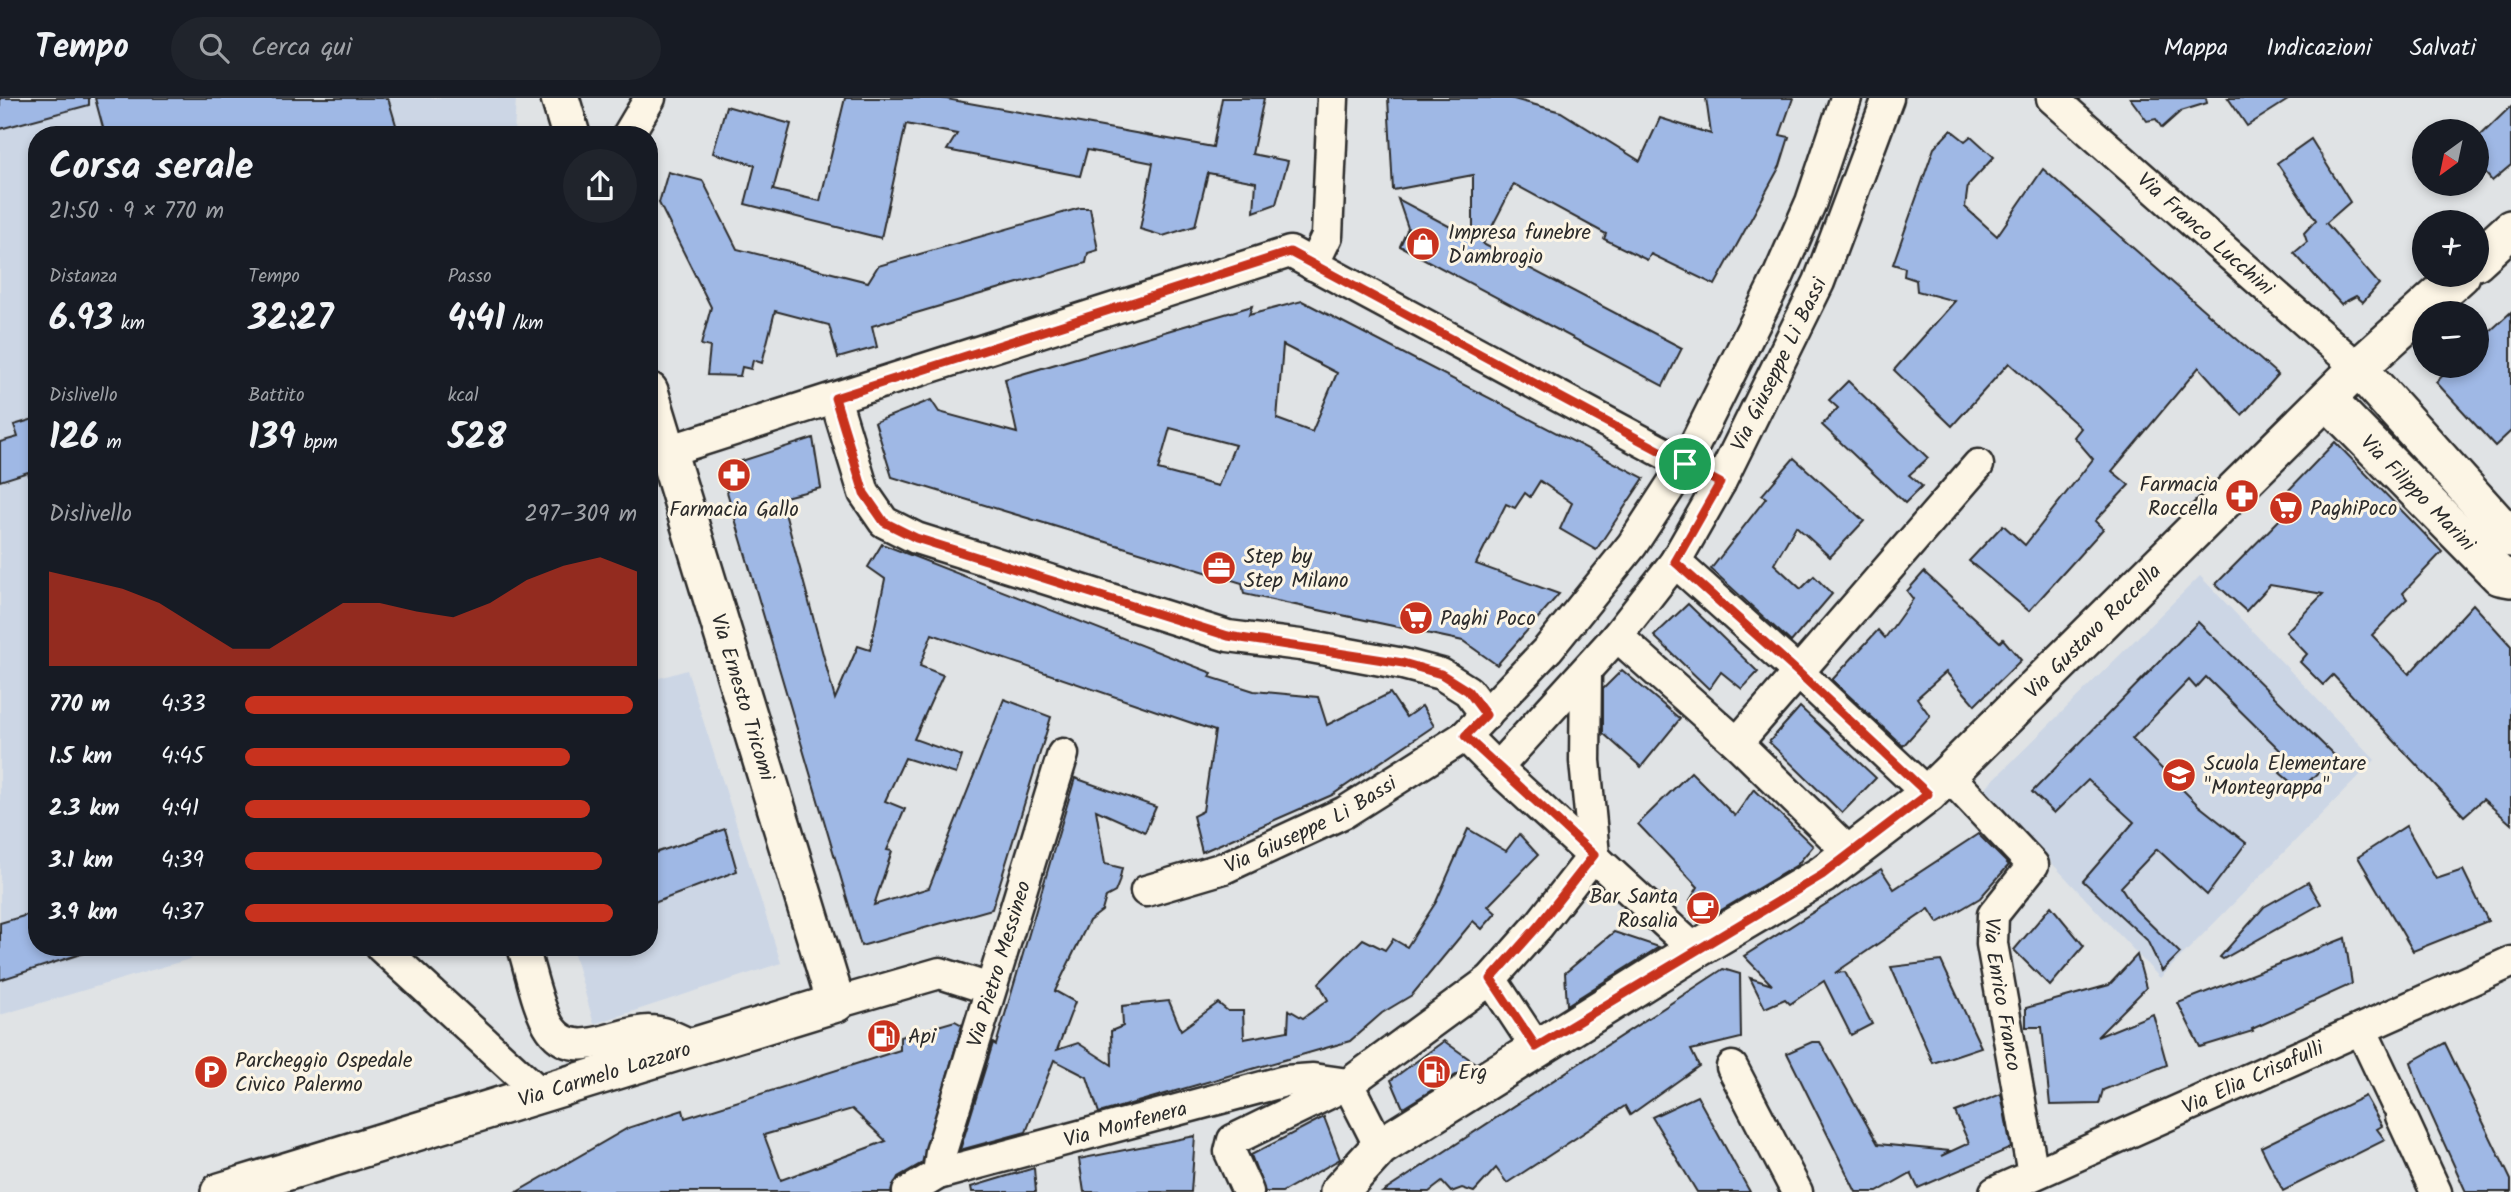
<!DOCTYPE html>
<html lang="it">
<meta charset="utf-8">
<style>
:root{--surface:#171b24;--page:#20242c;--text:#f1f3f6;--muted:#9ea1a6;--line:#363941;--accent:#c8321e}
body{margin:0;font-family:Kalam,sans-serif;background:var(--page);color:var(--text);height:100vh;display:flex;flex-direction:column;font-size:26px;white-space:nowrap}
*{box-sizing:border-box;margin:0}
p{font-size:23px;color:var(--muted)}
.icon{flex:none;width:38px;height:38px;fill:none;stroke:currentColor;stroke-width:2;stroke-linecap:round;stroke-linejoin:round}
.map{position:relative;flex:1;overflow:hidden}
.drawer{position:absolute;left:28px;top:28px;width:630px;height:830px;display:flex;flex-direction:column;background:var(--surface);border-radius:28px;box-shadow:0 4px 10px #0003}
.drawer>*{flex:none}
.needle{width:46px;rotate:213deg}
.fabs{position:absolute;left:2412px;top:21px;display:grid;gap:14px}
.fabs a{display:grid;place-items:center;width:77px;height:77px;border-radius:50%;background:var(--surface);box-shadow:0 4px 10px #0003;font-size:35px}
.pin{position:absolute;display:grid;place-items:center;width:60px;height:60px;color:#fff;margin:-30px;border:4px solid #fff;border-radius:50%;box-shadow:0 2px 7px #0007}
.round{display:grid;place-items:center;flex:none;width:74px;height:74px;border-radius:37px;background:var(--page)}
.summary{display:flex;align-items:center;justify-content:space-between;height:119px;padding:0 21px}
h1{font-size:38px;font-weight:700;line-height:52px}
.metrics{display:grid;grid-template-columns:repeat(3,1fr);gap:10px;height:119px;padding:7px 21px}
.metrics div{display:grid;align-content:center}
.metrics b{font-size:35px;font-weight:700}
.metrics small{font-size:19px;font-weight:400}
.metrics p{font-size:19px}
.chart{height:196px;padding:14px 21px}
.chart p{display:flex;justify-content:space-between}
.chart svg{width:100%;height:126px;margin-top:7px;fill:var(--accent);opacity:.7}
ul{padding:0 21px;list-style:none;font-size:23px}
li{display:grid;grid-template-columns:112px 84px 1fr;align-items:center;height:52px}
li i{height:18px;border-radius:9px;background:var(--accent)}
header{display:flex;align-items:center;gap:42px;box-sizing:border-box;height:98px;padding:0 35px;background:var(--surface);border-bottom:2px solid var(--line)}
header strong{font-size:33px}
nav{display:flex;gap:38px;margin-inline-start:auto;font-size:24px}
.search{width:490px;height:63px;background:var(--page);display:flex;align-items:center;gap:18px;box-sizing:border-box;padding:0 24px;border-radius:38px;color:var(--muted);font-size:26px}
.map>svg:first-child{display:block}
.built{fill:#ccd6e5}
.building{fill:#9fb8e5;stroke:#2b2b2b;stroke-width:2;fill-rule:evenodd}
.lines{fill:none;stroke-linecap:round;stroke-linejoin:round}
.minor-casing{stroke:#2b2b2b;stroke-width:35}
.tertiary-casing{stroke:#2b2b2b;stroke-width:42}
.minor{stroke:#fcf5e5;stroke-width:30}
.tertiary{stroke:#fcf5e5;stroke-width:37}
.route-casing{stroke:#fff;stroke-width:14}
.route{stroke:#c8321e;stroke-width:9}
.labels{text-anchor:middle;stroke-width:6;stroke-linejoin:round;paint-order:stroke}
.poi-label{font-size:21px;fill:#2b2b2b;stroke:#fcf5e5;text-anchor:start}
.street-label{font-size:21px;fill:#2b2b2b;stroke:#fcf5e5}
</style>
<header>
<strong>Tempo</strong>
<div class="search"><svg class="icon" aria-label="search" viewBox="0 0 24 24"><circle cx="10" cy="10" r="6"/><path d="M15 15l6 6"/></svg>Cerca qui</div>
<nav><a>Mappa</a><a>Indicazioni</a><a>Salvati</a></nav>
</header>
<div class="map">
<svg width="2511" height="1094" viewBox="0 0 2511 1094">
<rect width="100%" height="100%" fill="#e0e3e5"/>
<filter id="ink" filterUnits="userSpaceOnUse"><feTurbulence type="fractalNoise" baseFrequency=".0143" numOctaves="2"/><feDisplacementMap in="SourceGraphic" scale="14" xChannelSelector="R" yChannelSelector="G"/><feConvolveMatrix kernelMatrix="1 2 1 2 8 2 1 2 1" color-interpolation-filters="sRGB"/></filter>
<g filter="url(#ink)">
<!-- built -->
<g class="built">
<path d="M0 0H516L514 37H37V849H230L0 917Z"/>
<path d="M2200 478 2375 662 2160 880 1983 692Z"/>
<path d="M687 572 781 865 594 926 572 849H649V583Z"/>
</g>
<!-- building -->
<g class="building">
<path d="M0 0H89V7L0 31Z"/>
<path d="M95 0H388L399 37H105Z"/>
<path d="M845 0H941L1213 49 1222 0H1264L1252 56 1288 63 1276 106 1254 114 1256 84 1208 75 1195 128 1163 138 1140 131 1153 65 1087 52 1080 78 947 52 957 36 906 26 881 140 745 106 755 67 713 55 726 8 791 26 773 92 820 103Z"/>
<path d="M1388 0H1510L1561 14 1640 63 1660 20 1711 36 1706 0H1793L1780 37 1789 39 1780 68 1715 187 1651 156 1647 162 1604 141 1606 136 1514 86 1483 146 1682 250 1663 288 1400 148 1408 130 1398 101 1473 141V77L1393 92Z"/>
<path d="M2130 0H2206L2207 5 2181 13 2162 30 2156 21 2147 23Z"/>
<path d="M2228 0H2291L2247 28Z"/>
<path d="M2511 8V67L2492 83 2476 64V42Z"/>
<path d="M1951 32 1965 43 1971 38 1994 59 1968 87 1965 109 1997 138 2043 71 2278 277 2242 317 2199 269 2112 373 2129 387 2095 423 2103 431 2029 513 1969 463 2003 427 2025 447 2093 361 2074 339 2081 330 2009 265 1952 328 1894 272 1955 203 1917 193 1916 182 1904 178 1905 170 1893 166 1934 50Z"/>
<path d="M2311 41 2350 104 2326 125 2379 186 2363 204 2356 198 2341 206 2294 155 2307 144 2304 135 2316 122 2277 65Z"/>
<path d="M668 74 703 83 737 151 868 184 878 168 1080 110H1090L1098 152 1088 155 1086 165 872 228 877 249 838 260 829 227 775 213 762 265 753 262 751 271 742 269 740 278 707 277 710 249 701 247 711 209 659 105Z"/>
<path d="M1302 203 1644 380 1596 452 1560 431 1572 405 1540 383 1530 399 1525 395 1515 410 1506 406 1476 466 1559 496 1497 567 1463 543 1244 496 1242 485 892 379 875 324 931 302 939 314 1017 335 1005 281 1252 208 1249 217ZM1283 247 1337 275 1312 334 1277 321ZM1170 330 1235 347 1218 388 1158 372Z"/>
<path d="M2511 214V333L2495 348 2436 284 2453 268H2476V246Z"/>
<path d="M1848 283 1928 360 1909 377 1922 388 1905 405 1822 327 1838 310 1829 302Z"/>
<path d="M37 320V384H31L28 374 0 383V344L18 339 14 327Z"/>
<path d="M813 340 821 390 781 400 835 601 858 548 870 552 885 481 868 469 882 446 1212 575 1210 579 1254 593 1318 599 1327 627 1390 595 1406 619 1422 608 1434 628 1332 697 1202 754 1193 718 1203 713 1215 633 932 536 920 568 943 577 914 641 962 658 956 676 905 660 885 703 905 711 887 752 892 753 874 807 929 790 1004 601 1051 619 992 811 861 848 720 370Z"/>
<path d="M2335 344 2442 454 2403 495 2407 501 2372 537 2409 576 2473 506 2511 548V726L2483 701 2464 718 2333 577 2323 587 2300 564 2307 556 2286 534 2323 496 2270 487 2246 513 2216 486 2296 405 2286 395Z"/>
<path d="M1794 360 1864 423 1830 459 1796 428 1774 466 1801 491 1814 478 1832 496 1791 544 1711 471 1766 400 1762 397Z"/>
<path d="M1924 474 2000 544 2003 541 2021 562 1975 607 1946 574 1917 600 1930 618 1903 648 1832 582 1878 532 1885 540 1913 501 1907 493Z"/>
<path d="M1688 506 1758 574 1742 591 1721 574 1709 591 1654 538Z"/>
<path d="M2198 524 2335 658 2300 692 2280 675 2288 660 2206 579 2196 590 2189 582 2132 641 2198 707 2246 745 2207 797 2157 751 2121 789 2135 811 2180 855 2162 873 2147 842 2083 783 2134 724 2088 682 2054 715 2032 694Z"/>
<path d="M1622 572 1680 621 1641 669 1603 635V591Z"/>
<path d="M1800 609 1876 680 1842 715 1769 644Z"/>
<path d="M1691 674 1735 718 1754 691 1813 748 1797 767 1708 820 1690 802 1698 789 1638 726Z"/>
<path d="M1075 680 1156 709 1145 734 1096 712 1105 766 1122 770 1119 784 1115 794 1106 799 1102 813 1089 823 1055 893 1075 904 1057 952 1078 945 1112 967 1111 933 1123 928 1122 908 1169 903 1181 932 1218 905 1228 913H1243L1244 941 1288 933 1289 912 1303 920 1328 902 1319 885 1363 841 1385 852 1393 841 1407 849 1436 804 1468 731 1506 753 1519 736 1538 757 1488 808 1496 815 1482 831 1473 823 1412 897 1382 915 1350 943 1099 1015 1087 979 1054 962 1026 1034 960 1052 993 945 996 947Z"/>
<path d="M2406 728 2436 781 2463 772 2488 823 2413 853 2358 759Z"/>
<path d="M725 731 737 773 649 807V757Z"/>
<path d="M1978 736 2009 767 1980 800 1938 825 1929 811 1835 875 1845 874 1872 926 1851 937 1824 883 1790 906 1785 901 1765 910 1750 880 1772 887 1744 858 1881 771 1894 791Z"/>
<path d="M2308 784 2321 806 2223 861 2220 859 2264 809Z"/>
<path d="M2051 808 2084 848 2050 888 2014 852Z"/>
<path d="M37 814V849H89L90 853 0 882V825Z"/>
<path d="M1614 834 1659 849 1567 907 1565 875Z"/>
<path d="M2345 840 2352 886 2252 931 2253 933 2200 949 2178 905Z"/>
<path d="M2137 857 2146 890 2097 939 2153 916 2167 967 2103 992 2099 1006 2050 1007 2042 929H2026V910L2109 887Z"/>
<path d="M1941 863 1981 949 1933 965 1891 869Z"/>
<path d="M1723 871 1740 876 1741 940 1691 952 1699 968 1630 1017 1625 1008 1507 1085 1496 1070 1474 1094 1462 1090 1451 1094 1442 1084 1429 1094H1383Z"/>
<path d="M955 923 962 927 922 1065 898 1079 891 1094H517L628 1030 683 1012 685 1020 900 952V939ZM852 1011 886 1043 781 1082 764 1037Z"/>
<path d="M1444 943 1475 965 1403 1010 1391 982Z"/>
<path d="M1812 944H1820L1878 1046 1950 1053 1941 1058 1969 1045 1955 1014 2001 996 2011 1050 1918 1090 1911 1075 1877 1094H1856L1787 955Z"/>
<path d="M2445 945 2511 1082V1094H2466L2419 990 2411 964Z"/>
<path d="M1697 998 1750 1094H1697L1652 1019Z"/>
<path d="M2365 998 2382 1028 2377 1031 2385 1042 2283 1093 2261 1049Z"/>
<path d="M1324 1019 1340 1061 1282 1094H1265L1251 1057Z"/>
<path d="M1195 1038 1191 1094H1084L1079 1061Z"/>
<path d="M1034 1070 1036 1094H972L971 1089Z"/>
</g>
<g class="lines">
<!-- minor casing -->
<g class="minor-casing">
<g id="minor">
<path id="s1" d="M2052 0 2358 270"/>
<path d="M628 37 650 0"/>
<path d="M1313 167 1327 138 1333 0"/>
<path d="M835 300 864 395 884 424 916 440 1228 538 1300 547 1403 566 1441 576 1468 593 1486 617"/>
<path d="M668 353 1290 154 1720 385"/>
<path d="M1675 464 1799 575 1928 696"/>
<path d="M1617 538 1737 645 1849 754"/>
<path d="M1586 573 1585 663 1594 757"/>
<path id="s2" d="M1465 638 1497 670 1617 538 1675 464 1720 385 1819 184 1888 0"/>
<path d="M1737 645 1978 367"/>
<path d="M1497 670 1695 852"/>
<path id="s3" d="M1948 677 2033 767 1993 817 1992 846 2033 1076"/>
<path id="s4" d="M1146 793 1224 770 1345 714 1465 638 1548 551 1632 447 1685 366 1778 179 1811 104 1846 0"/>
<path d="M381 849 541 996"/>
<path d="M523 849C530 871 538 913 551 931 575 965 619 932 649 933 665 933 680 942 695 949"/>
<path d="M1491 881 1536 949"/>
<path d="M836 905 940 875 990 891"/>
<path d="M2361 931 2396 1005"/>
<path d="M1732 969 1797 1094"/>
<path d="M2401 1018 2436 1094"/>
<path d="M1380 1049 1348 986 1491 881 1539 827 1594 757"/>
<path id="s5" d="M938 1076 941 1054 1063 656"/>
<path id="s6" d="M908 1094 938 1076 1285 983 1313 981 1348 986"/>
<path d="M1248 1094 1230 1054 1233 1042 1348 986"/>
<path id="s7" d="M1995 1094 2511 864"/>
</g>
</g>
<!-- tertiary casing -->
<g class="tertiary-casing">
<g id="tertiary">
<path d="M560 0 571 37"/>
<path d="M2476 163 2511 131"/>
<path d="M2358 270 2511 440"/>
<path id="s8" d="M2327 302 2500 478 2511 480"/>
<path id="s9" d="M220 1094 836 905 649 293"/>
<path id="s10" d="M1339 1094 1380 1049 1695 852 1822 777 1928 696 2358 270 2461 177"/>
</g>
</g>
<!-- minor -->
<use href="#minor" class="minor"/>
<!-- tertiary -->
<use href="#tertiary" class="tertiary"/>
</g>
</g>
<g class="lines" filter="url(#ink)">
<!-- route casing -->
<g class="route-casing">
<path id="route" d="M1290 154 1720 385 1675 464 1799 575 1928 696 1822 777 1536 949 1491 881 1539 827 1594 757 1465 638 1486 617 1468 593 1441 576 1403 565 1228 538 916 440 884 424 864 395 835 300Z"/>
</g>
<!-- route -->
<use href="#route" class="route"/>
</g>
<!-- icons -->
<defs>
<g id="shop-disc" transform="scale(1.75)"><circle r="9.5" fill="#c8321e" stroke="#fcf5e5"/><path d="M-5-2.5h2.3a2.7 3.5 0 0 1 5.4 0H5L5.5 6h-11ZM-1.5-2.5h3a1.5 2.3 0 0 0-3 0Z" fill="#fff"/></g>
<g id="pharmacy-disc" transform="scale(1.75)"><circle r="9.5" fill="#c8321e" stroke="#fcf5e5"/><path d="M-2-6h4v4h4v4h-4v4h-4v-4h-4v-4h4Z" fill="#fff"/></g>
<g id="supermarket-disc" transform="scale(1.75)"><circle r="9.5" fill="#c8321e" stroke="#fcf5e5"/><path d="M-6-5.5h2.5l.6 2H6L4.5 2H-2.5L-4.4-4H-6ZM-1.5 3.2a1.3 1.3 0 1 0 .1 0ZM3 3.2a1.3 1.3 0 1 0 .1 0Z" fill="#fff"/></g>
<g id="office-disc" transform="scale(1.75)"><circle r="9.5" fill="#c8321e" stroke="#fcf5e5"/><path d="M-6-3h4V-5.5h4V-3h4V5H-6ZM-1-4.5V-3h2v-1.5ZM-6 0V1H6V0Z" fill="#fff"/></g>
<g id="school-disc" transform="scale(1.75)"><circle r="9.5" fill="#c8321e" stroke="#fcf5e5"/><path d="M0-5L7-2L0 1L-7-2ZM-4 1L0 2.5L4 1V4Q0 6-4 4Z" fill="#fff"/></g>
<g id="cafe-disc" transform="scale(1.75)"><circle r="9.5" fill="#c8321e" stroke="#fcf5e5"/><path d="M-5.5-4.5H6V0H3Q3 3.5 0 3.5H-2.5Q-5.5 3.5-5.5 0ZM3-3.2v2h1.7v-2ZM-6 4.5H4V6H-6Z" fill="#fff"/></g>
<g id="fuel-disc" transform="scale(1.75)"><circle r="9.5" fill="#c8321e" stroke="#fcf5e5"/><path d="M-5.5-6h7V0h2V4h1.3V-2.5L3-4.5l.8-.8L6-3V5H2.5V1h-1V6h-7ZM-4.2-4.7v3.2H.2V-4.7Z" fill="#fff"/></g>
<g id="parking-disc" transform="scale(1.75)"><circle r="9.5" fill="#c8321e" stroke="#fcf5e5"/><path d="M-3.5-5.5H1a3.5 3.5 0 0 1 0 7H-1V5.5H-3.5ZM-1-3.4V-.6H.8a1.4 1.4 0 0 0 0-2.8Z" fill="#fff"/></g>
</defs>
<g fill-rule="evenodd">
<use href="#shop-disc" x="1423" y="146"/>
<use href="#pharmacy-disc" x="734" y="377"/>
<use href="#pharmacy-disc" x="2242" y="398"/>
<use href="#supermarket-disc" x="2286" y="410"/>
<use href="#office-disc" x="1219" y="470"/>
<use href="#supermarket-disc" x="1416" y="520"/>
<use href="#school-disc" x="2179" y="677"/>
<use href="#cafe-disc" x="1703" y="810"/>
<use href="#fuel-disc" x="884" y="938"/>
<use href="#parking-disc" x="211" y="974"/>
<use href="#fuel-disc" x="1434" y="974"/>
</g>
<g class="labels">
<!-- poi labels -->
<g class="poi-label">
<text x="1448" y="141">Impresa funebre<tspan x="1448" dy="24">D'ambrogio</tspan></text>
<text x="2218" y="393" text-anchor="end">Farmacia<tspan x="2218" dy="24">Roccella</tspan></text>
<text x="2310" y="417">PaghiPoco</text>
<text x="734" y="418" text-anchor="middle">Farmacia Gallo</text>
<text x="1244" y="465">Step by<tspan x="1244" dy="24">Step Milano</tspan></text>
<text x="1440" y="527">Paghi Poco</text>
<text x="2204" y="672">Scuola Elementare<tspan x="2204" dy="24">"Montegrappa"</tspan></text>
<text x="1678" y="805" text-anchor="end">Bar Santa<tspan x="1678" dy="24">Rosalia</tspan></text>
<text x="908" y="945">Api</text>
<text x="235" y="969">Parcheggio Ospedale<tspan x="235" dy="24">Civico Palermo</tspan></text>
<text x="1458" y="981">Erg</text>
</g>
<!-- street labels -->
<g class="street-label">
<text dy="7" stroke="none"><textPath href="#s1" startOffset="205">Via Franco Lucchini</textPath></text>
<text dy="7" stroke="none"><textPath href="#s2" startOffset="541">Via Giuseppe Li Bassi</textPath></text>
<text dy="7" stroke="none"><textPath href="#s8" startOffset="130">Via Filippo Marini</textPath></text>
<text dy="7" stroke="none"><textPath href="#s10" startOffset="945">Via Gustavo Roccella</textPath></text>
<text transform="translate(743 599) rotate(73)" y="7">Via Ernesto Tricomi</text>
<text dy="7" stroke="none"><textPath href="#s4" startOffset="178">Via Giuseppe Li Bassi</textPath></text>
<text dy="7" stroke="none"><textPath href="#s5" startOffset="219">Via Pietro Messineo</textPath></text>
<text dy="7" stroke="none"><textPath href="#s3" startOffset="268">Via Enrico Franco</textPath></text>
<text dy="7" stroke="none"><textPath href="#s9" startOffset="402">Via Carmelo Lazzaro</textPath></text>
<text dy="7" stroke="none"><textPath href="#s7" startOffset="282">Via Elia Crisafulli</textPath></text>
<text dy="7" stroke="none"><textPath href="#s6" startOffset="229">Via Monfenera</textPath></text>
</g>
</g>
</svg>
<div class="fabs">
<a><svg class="needle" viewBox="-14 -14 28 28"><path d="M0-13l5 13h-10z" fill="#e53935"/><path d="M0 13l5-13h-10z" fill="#9ea1a6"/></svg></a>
<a>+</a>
<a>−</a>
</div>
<div class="pin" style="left:1685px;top:366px;background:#1e9e55"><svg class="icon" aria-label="arrive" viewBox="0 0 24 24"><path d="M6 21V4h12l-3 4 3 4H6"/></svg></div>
<section class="drawer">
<div class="summary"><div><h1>Corsa serale</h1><p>21:50 · 9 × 770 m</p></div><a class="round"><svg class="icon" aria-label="share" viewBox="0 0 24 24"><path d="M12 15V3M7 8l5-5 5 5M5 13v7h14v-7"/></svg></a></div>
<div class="metrics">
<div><p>Distanza</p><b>6.93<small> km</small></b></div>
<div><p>Tempo</p><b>32:27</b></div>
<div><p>Passo</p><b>4:41<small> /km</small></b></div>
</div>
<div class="metrics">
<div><p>Dislivello</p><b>126<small> m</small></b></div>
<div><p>Battito</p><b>139<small> bpm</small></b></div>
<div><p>kcal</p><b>528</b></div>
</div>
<div class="chart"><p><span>Dislivello</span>297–309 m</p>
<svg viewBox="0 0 160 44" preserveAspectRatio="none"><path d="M0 44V11L10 14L20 17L30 22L40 30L50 38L60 38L70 30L80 22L90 22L100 25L110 27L120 22L130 14L140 9L150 6L160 11V44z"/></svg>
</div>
<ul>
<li><b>770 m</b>4:33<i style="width:99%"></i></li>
<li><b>1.5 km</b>4:45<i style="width:83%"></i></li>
<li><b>2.3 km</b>4:41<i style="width:88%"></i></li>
<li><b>3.1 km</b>4:39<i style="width:91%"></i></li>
<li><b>3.9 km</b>4:37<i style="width:94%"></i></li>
</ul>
</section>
</div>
